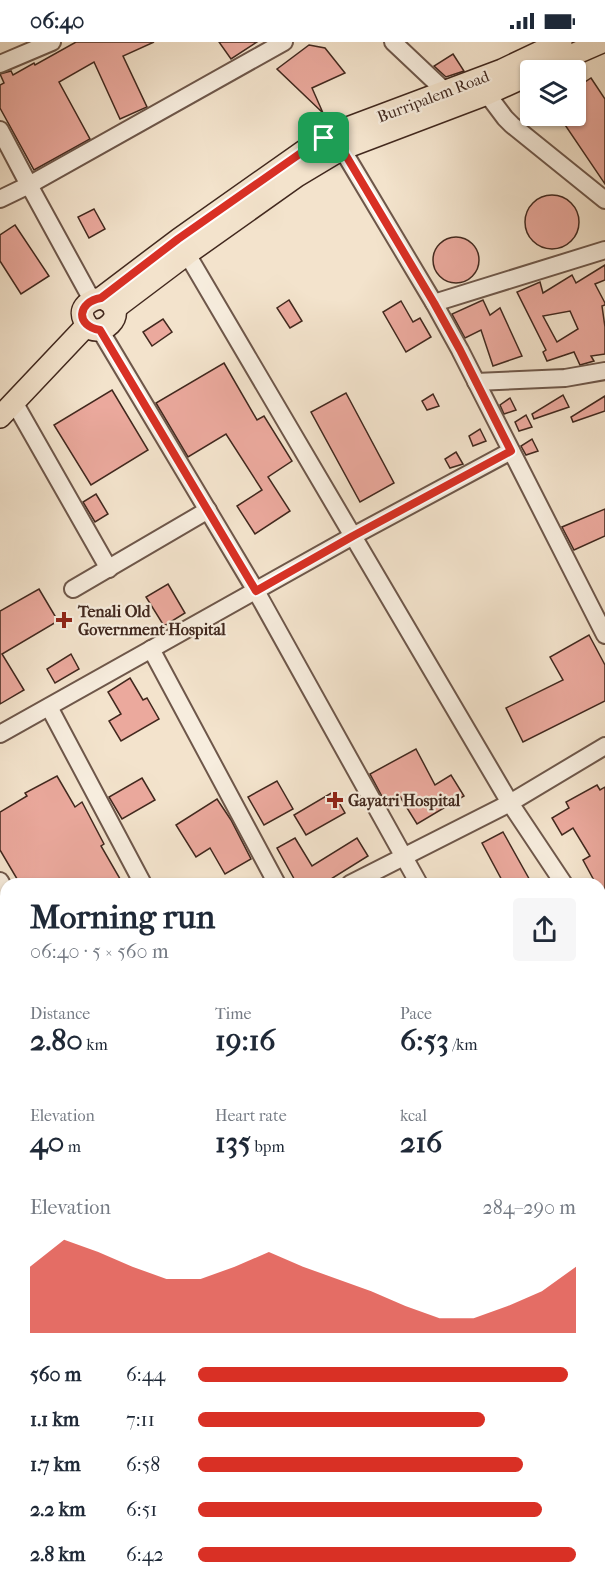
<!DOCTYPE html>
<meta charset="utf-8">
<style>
:root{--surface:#fff;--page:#f6f6f7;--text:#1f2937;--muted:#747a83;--accent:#d93025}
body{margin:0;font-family:"IM FELL French Canon",serif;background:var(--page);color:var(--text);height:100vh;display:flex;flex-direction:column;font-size:22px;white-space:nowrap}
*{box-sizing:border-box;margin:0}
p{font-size:20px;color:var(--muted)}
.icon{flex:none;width:33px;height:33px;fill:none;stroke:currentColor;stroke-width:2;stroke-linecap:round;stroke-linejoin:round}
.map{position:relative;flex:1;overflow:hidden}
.panel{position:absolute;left:0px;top:836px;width:606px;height:712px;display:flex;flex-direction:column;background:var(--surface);border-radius:18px 18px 0 0;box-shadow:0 2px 4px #0004}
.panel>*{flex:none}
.controls{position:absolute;left:520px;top:18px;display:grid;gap:12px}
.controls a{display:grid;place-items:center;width:66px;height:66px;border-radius:6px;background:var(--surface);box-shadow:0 2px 4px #0004;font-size:30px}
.pin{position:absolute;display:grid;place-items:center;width:51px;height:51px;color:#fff;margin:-26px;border-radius:12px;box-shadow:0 3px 9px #0006}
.round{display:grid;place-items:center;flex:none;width:63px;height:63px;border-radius:6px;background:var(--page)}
.summary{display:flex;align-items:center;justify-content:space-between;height:102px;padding:0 30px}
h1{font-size:33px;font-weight:700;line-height:45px}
.stats{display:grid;grid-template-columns:repeat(3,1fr);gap:9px;height:102px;padding:6px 30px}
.stats div{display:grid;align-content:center}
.stats b{font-size:30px;font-weight:700}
.stats small{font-size:16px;font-weight:400}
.stats p{font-size:16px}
.chart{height:168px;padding:12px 30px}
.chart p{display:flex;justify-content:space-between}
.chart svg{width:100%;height:108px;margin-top:6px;fill:var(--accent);opacity:.7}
ul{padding:0 30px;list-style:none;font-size:20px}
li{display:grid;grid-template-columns:96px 72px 1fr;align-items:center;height:45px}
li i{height:15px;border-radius:8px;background:var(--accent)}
.status{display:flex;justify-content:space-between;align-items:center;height:42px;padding:0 30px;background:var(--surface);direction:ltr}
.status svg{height:16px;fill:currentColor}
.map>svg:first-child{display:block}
.building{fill:#eba99d;stroke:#41281e;stroke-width:1.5;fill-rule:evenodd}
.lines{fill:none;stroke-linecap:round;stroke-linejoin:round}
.minor-casing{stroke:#6e574a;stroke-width:20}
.major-casing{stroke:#41281e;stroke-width:24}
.minor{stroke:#f7edde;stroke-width:16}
.major{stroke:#f3e3cc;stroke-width:21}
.route-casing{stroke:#fff;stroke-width:12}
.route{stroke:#d93025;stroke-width:8}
.poi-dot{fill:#8f2418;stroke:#f7edde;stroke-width:2}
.labels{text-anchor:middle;stroke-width:4.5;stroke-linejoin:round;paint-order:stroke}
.street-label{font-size:16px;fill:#41281e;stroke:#f7edde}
.poi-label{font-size:16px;font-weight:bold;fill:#41281e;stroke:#f7edde;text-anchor:start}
</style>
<div class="status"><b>06:40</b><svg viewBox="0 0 49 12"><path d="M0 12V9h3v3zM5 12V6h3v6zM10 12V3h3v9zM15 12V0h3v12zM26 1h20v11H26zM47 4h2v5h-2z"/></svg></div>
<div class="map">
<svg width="605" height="1547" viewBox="0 0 605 1547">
<rect width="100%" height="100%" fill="#f3e3cc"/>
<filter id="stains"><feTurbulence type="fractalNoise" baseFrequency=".00333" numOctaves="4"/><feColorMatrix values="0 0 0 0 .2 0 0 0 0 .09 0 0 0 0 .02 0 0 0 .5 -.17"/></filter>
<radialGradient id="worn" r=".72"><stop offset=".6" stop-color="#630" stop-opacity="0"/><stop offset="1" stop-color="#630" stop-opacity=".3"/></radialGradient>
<!-- building -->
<g class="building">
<path d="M76 0H154L123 14 147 65 120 77 94 20 59 40 90 97 34 128 0 66V43L4 41 0 32 11 29 13 33 34 21 35 23Z"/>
<path d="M219 0H257L231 17Z"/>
<path d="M309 3 325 6 345 31 312 46 323 71 277 27Z"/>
<path d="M453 12 464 29 446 35 434 24Z"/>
<path d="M591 36 605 57V142L559 74H576V46Z"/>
<circle cx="552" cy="180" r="27"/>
<path d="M94 167 105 187 89 196 78 175Z"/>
<path d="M15 183 49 234 21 252 0 219V193Z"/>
<circle cx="456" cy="218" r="23"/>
<path d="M605 223V238L595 242 605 261V263L602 264 605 285V312L591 314 594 319 580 323 574 310 547 319 543 310 546 308 517 250 540 240 543 251 572 233 576 241ZM570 269 578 287 557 300 543 274Z"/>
<path d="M289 258 302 279 290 286 277 266Z"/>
<path d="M483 258 490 273 500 266 522 314 493 324 481 288 465 296 452 272Z"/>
<path d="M401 259 413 280 420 276 431 295 406 310 383 270Z"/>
<path d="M163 277 172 290 152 304 143 290Z"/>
<path d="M224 321 257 378 264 374 292 419 268 435 290 469 255 492 237 464 262 448 226 392 188 415 156 361Z"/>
<path d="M112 348 148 408 91 443 54 383Z"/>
<path d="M346 351 394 441 360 460 311 370Z"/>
<path d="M433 352 439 364 427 368 422 359Z"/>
<path d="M563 353 569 365 534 377 532 372Z"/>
<path d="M605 354V369L573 380 571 375Z"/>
<path d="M510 356 516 368 504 372 500 363Z"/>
<path d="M526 373 532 385 519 389 515 380Z"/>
<path d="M480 387 486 399 473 404 469 394Z"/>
<path d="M532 397 538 409 526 413 521 404Z"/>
<path d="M456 410 463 422 450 426 445 417Z"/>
<path d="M96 452 108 472 95 480 83 460Z"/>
<path d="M605 467V494L574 508 562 485Z"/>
<path d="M168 542 185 571 164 584 146 555Z"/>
<path d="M39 547 58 579 2 612 24 648 0 662V569Z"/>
<path d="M589 593 605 623V659L523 700 506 666 563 638 550 615Z"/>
<path d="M71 612 79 627 55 641 47 627Z"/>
<path d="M130 636 143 658 147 656 159 677 121 699 109 679 121 672 108 650Z"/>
<path d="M416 707 435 743 451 733 464 754 417 782 399 753 385 760 370 732Z"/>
<path d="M57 734 75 765 82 760 104 802 101 804 123 842H20L0 808V770L27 754 25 751Z"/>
<path d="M142 736 155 758 122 777 109 755Z"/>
<path d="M277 739 293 767 264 783 248 755Z"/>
<path d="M597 743 600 748 605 745V857L600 848V842H596L583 818 590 814 573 786 562 793 552 776 569 766 566 760Z"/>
<path d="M333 750 345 771 306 793 294 773Z"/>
<path d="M217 757 231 778 251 817 225 832 210 806 196 815 176 783Z"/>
<path d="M503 790 532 842H504L482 801Z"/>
<path d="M295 796 312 824 357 796 368 814 323 842H297L277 806Z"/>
</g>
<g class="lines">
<!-- minor casing -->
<g class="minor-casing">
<g id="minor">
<path d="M393 0 446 50"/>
<path d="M0 22 52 0"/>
<path d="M487 52 505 76 512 83 605 158"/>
<path d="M0 88 29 143 284 0"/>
<path d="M337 97 342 107 434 261 460 308 605 593"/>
<path d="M0 157 29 143 92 258"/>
<path d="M187 212 510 761 564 842"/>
<path d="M434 261 605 208"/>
<path d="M100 288 256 549 419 842"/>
<path d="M476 340 565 336 605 329"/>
<path d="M14 360 109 527"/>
<path d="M73 547 208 468"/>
<path d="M151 607 277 842"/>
<path d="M49 665 143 842"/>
<path d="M0 692 353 494 511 409"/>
<path d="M0 839 6 850"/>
<path d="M350 842 510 761 605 704"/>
<path d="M600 896 605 903"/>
<path d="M600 949 605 947"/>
<path d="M0 1034 6 1031"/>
<path d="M0 1114 6 1126"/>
<path d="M600 1179 605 1188"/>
<path d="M600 1298 605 1295"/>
<path d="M600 1441 605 1450"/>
<path d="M382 1542 385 1547"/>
<path d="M515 1542 518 1547"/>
<path d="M62 1547 72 1542"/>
<path d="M182 1547 190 1542"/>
</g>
</g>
<!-- major casing -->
<g class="major-casing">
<g id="major">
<path d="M538 28 602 0"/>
<path d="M101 256C137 268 95 306 84 278 78 265 90 258 101 256L179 197 318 99 334 91 502 28 561 0"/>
<path d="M114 267 187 212 297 134 342 107 487 52 531 32"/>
<path d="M0 375 87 283"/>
<path d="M0 1277 6 1282"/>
<path d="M0 1304 6 1310"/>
<path d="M234 1542 239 1547"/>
<path d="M262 1542 267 1547"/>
</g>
</g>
<!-- minor -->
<use href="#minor" class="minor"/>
<!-- major -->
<use href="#major" class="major"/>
</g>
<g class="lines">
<!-- route casing -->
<g class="route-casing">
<path id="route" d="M334 91 342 107 434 261 460 308 511 409 353 494 256 549 100 288C75 284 77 260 101 256L178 197 318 99Z"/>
</g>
<!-- route -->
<use href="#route" class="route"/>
</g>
<!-- markers -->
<g class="poi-dot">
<path d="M61 569h6v6h6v6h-6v6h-6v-6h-6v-6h6z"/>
<path d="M332 749h6v6h6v6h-6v6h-6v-6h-6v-6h6z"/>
</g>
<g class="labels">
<!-- street labels -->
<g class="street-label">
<text transform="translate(433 54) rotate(-21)" y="6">Burripalem Road</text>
</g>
<!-- poi labels -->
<g class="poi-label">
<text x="78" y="575">Tenali Old<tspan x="78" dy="18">Government Hospital</tspan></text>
<text x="348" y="764">Gayatri Hospital</text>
</g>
</g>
<rect width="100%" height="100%" filter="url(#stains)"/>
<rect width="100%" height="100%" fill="url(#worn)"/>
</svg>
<div class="controls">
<a><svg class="icon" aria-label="layers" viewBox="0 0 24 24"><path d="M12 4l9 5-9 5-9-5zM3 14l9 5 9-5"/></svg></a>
</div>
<div class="pin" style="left:324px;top:96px;background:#1e9e55"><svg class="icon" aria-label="arrive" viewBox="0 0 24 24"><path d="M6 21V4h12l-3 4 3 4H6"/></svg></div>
<section class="panel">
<div class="summary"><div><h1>Morning run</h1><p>06:40 · 5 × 560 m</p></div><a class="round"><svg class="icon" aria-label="share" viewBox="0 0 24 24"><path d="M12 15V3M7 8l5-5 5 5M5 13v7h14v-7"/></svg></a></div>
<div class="stats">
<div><p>Distance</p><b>2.80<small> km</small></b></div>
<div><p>Time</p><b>19:16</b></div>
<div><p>Pace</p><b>6:53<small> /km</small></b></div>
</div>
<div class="stats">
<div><p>Elevation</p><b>40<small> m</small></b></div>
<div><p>Heart rate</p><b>135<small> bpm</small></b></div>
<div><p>kcal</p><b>216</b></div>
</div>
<div class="chart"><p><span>Elevation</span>284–290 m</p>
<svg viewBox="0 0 160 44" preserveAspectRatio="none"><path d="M0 44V17L10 6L20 11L30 17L40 22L50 22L60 17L70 11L80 17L90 22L100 27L110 33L120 38L130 38L140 33L150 27L160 17V44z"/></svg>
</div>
<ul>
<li><b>560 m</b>6:44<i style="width:98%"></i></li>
<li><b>1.1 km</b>7:11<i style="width:76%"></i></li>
<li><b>1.7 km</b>6:58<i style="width:86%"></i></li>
<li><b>2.2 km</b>6:51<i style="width:91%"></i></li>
<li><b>2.8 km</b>6:42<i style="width:100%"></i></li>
</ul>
</section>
</div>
